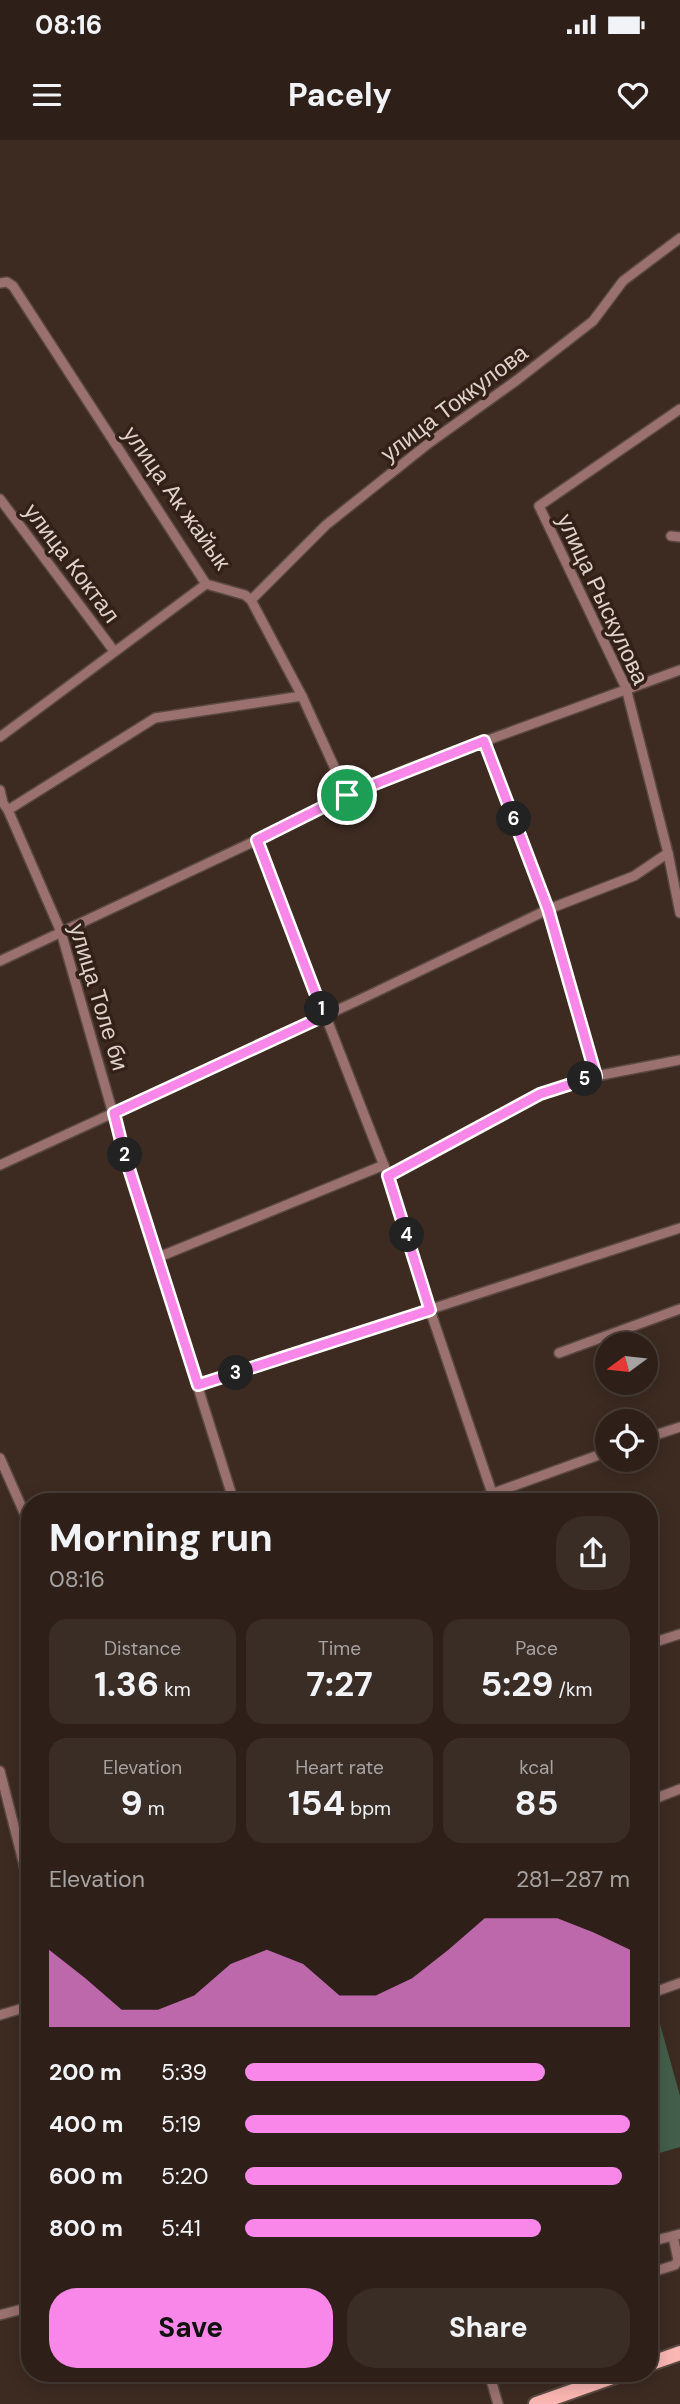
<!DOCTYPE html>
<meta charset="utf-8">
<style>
:root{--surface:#2e2019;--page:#3a2d26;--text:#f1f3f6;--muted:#a7a3a2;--line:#493e38;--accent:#f987e9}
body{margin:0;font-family:"DM Sans",sans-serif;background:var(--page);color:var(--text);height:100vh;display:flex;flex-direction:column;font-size:26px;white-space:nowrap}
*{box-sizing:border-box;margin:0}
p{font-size:23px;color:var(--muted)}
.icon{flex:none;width:38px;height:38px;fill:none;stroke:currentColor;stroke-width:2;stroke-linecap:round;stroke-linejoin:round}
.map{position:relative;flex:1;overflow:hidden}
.side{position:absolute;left:21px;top:1353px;width:637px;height:889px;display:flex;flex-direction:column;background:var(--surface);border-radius:28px;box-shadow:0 4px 18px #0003,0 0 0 2px var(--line)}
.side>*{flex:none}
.needle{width:46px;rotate:255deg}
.buttons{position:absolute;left:595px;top:1192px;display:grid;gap:14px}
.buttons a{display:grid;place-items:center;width:63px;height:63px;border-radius:50%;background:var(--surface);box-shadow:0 4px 18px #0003,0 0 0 2px var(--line);font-size:35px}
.pin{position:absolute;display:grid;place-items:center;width:60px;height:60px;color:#fff;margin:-30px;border:4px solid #fff;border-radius:50%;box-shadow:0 2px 7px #0007}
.km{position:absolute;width:35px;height:35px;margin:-18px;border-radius:50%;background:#222;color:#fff;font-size:19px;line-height:35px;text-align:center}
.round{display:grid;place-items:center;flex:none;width:74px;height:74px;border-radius:28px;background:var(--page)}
.summary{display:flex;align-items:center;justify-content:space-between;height:119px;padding:0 28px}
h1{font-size:38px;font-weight:700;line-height:52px}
.metrics{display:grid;grid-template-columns:repeat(3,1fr);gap:10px;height:119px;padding:7px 28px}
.metrics div{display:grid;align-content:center;border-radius:18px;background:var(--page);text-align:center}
.metrics b{font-size:35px;font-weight:700}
.metrics small{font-size:19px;font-weight:400}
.metrics p{font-size:19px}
.chart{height:196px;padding:14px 28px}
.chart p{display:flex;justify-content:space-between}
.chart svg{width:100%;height:126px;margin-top:7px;fill:var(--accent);opacity:.7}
.primary-button{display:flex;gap:14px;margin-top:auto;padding:14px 28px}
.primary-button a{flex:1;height:80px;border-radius:28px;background:var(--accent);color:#111;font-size:28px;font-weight:700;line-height:80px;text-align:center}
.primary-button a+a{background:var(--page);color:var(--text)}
ul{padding:0 28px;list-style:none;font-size:23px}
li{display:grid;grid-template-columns:112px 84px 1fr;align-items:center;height:52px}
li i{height:18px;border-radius:9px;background:var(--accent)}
.status{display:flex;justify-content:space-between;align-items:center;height:49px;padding:0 35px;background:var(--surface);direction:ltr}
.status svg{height:19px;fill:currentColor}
header{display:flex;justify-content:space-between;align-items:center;height:91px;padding:0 28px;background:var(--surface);font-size:32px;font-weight:700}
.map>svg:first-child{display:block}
.green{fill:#435f4b}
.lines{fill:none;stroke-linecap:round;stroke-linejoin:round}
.street-casing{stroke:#5a4940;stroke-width:12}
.primary-casing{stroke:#5a4940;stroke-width:18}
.street{stroke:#9a716f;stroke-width:9}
.primary{stroke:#fbb7b3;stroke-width:14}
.route-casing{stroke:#fff;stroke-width:14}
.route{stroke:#f987e9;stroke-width:9}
.labels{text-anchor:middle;stroke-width:7;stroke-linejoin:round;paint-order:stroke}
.street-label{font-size:23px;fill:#dfd2cc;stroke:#332117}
</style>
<div class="status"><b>08:16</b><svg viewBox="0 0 49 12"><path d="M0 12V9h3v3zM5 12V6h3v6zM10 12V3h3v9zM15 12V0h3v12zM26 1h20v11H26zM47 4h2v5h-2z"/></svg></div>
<header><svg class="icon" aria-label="menu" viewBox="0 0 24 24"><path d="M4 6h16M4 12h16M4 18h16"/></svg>Pacely<svg class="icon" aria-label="heart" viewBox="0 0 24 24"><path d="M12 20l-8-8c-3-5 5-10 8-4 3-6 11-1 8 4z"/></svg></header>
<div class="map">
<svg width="680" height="2264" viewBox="0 0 680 2264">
<rect width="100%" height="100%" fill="#3d2b21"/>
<!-- green -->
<path class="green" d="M655 1866 680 1956V2007L649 2016V1867Z"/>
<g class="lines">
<!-- street casing -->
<g class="street-casing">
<g id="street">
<path d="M0 143 7 142 13 146 206 444 245 455 251 460 302 556 347 655"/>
<path d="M680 269 539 366 626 548 668 713 680 773"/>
<path d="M0 359 114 511"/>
<path d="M671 396 680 397"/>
<path d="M251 460 326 385 429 303 517 240 593 181 623 141 680 98"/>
<path d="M0 597 206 444"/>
<path d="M484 601 549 769 596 936"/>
<path d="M0 650 3 663 8 670 61 792 124 1012 234 1362"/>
<path d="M8 670 155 578 302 556"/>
<path d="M257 700 388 1036 430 1170 492 1353"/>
<path d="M0 821 257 700 347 655 411 628 680 530"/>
<path d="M0 1025 359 860 549 769 634 736 668 713"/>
<path d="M388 1036 539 954 596 936 680 920"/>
<path d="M159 1117 384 1025"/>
<path d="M559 1213 680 1169"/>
<path d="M198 1245 680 1088"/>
<path d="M646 1298 680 1287"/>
<path d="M0 1318 30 1386"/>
<path d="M469 1362 607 1312"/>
<path d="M649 1504 680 1494"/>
<path d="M0 1631 30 1749"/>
<path d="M649 1661 680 1649"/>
<path d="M649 1854 680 1843"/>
<path d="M0 1875 30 1866"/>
<path d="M649 2102 680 2094"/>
<path d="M649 2133 675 2125 678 2120 673 2096"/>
<path d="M0 2175 30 2167"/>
<path d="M489 2233 498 2264"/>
</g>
</g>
<!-- primary casing -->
<g class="primary-casing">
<g id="primary">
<path d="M649 2224 680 2213"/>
<path d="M536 2264 624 2233"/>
</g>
</g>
<!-- street -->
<use href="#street" class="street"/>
<!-- primary -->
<use href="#primary" class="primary"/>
</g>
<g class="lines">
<!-- route casing -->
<g class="route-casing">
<path id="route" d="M484 601 548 769 596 936 540 954 388 1036 430 1170 198 1245 124 1013 114 973 324 876 257 700 347 655Z"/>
</g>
<!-- route -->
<use href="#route" class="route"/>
</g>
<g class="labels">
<!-- street labels -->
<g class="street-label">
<text transform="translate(454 263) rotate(-37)" y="8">улица Токкулова</text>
<text transform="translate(177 358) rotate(55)" y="8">улица Ак жайык</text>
<text transform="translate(72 423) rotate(53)" y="8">улица Коктал</text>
<text transform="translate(603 459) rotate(65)" y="8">улица Рыскулова</text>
<text transform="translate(99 857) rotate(73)" y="8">улица Толе би</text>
</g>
</g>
</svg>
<div class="buttons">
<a><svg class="needle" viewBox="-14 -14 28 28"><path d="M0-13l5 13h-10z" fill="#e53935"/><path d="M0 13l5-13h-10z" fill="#a7a3a2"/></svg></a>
<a><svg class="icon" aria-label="locate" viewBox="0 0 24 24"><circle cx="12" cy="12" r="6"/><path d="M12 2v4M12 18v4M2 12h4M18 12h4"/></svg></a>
</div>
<div class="pin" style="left:347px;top:655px;background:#1e9e55"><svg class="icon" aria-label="arrive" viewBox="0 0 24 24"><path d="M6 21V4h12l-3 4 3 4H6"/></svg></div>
<b class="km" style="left:322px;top:869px">1</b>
<b class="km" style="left:125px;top:1015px">2</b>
<b class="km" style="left:236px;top:1233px">3</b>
<b class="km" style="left:407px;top:1095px">4</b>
<b class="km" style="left:585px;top:939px">5</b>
<b class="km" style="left:514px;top:679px">6</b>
<section class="side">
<div class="summary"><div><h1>Morning run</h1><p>08:16</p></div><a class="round"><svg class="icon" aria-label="share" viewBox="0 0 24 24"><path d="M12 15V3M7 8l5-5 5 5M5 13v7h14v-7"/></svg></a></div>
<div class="metrics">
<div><p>Distance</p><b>1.36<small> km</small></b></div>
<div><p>Time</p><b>7:27</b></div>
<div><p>Pace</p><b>5:29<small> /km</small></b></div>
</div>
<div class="metrics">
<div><p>Elevation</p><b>9<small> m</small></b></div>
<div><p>Heart rate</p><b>154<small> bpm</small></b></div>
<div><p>kcal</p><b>85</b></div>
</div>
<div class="chart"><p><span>Elevation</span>281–287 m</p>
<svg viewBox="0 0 160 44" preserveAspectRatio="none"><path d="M0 44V17L10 27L20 38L30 38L40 33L50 22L60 17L70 22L80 33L90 33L100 27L110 17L120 6L130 6L140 6L150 11L160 17V44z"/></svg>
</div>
<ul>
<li><b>200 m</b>5:39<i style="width:78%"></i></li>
<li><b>400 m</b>5:19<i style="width:100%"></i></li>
<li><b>600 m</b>5:20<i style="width:98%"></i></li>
<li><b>800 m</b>5:41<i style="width:77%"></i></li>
</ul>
<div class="primary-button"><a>Save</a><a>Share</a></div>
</section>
</div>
